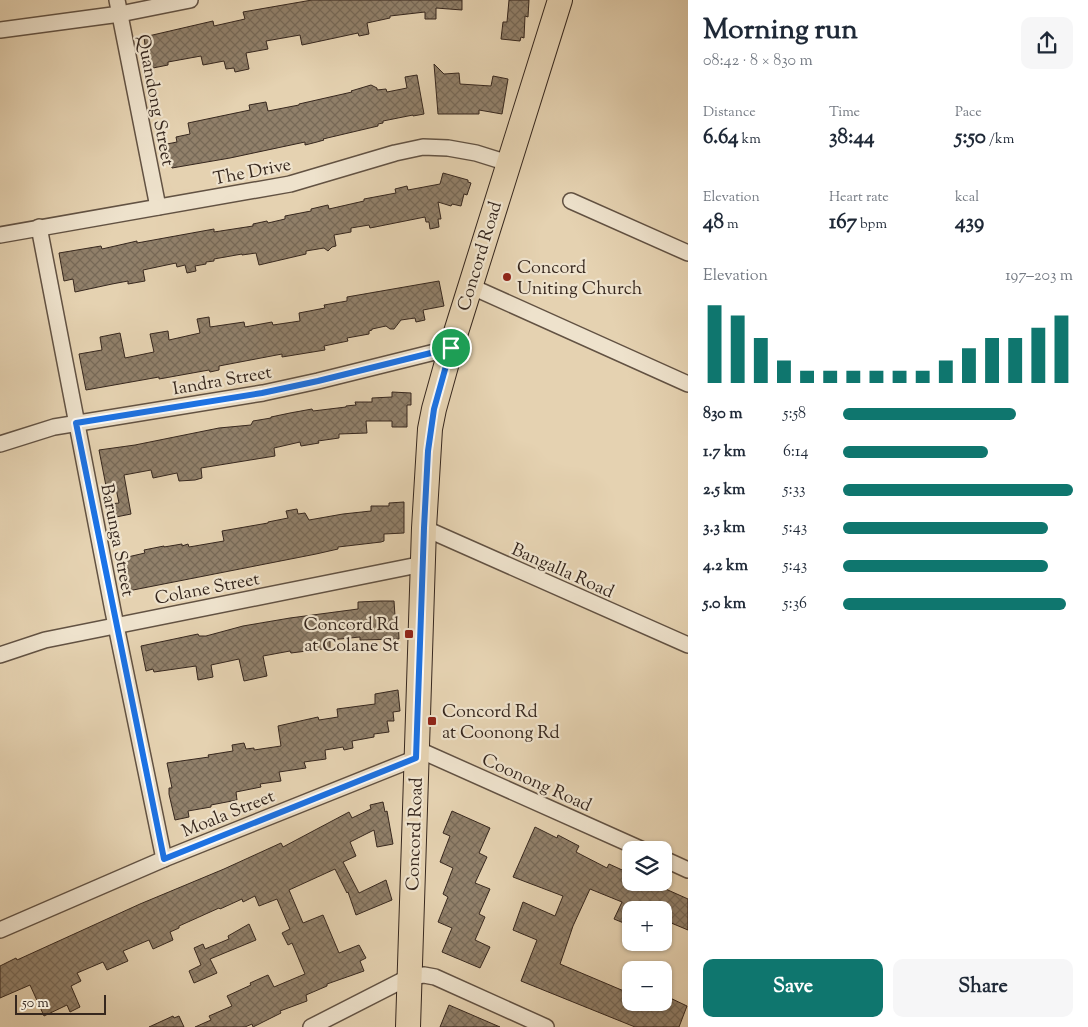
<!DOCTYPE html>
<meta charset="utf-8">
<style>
:root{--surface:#fff;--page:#f6f6f7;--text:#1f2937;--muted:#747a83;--accent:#0f766e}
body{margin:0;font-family:"Sorts Mill Goudy",serif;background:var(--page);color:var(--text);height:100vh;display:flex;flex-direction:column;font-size:19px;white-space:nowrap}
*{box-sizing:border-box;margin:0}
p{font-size:16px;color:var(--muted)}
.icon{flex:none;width:28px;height:28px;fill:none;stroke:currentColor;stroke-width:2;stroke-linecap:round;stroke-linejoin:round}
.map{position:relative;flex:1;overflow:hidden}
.details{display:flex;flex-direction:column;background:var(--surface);width:400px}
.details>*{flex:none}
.controls{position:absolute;left:622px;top:841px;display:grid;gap:10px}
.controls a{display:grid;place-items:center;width:50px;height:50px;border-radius:10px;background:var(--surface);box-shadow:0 1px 4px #0004;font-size:25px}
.scale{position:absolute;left:15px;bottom:12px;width:91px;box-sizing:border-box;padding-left:5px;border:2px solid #36271e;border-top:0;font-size:14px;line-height:18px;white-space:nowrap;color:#36271e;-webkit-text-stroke:4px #eee2cc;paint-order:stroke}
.pin{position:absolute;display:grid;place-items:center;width:42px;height:42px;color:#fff;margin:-21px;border:2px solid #fff;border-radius:50%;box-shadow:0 1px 5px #0007}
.round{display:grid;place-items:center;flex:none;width:52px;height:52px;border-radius:10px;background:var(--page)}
.headline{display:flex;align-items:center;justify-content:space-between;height:85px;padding:0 15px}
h1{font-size:28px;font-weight:800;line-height:38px}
.metrics{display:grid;grid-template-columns:repeat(3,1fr);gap:8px;height:85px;padding:5px 15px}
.metrics div{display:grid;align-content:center}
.metrics b{font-size:21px;font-weight:800}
.metrics small{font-size:14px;font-weight:400}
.metrics p{font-size:14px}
.chart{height:140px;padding:10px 15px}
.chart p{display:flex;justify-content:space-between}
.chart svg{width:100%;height:90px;margin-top:5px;stroke:var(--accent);stroke-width:6}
.cta{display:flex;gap:10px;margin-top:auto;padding:10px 15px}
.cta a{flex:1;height:58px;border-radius:10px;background:var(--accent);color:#fff;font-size:20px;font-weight:800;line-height:58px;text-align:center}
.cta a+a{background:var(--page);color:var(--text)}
ul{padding:0 15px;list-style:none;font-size:16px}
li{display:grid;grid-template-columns:80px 60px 1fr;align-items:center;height:38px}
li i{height:12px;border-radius:6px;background:var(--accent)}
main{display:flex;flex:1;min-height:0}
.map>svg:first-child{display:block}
.building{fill:url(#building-cross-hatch);stroke:#36271e}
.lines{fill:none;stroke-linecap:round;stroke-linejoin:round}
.minor-casing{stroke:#625243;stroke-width:18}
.primary-casing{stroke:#36271e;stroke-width:26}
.minor{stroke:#eee2cc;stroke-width:15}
.primary{stroke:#e5d2b1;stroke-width:24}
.route-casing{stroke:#fff;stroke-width:10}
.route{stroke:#1a73e8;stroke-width:6}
.poi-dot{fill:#8f2418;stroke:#eee2cc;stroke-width:2}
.labels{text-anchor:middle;stroke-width:4.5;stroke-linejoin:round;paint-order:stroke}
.street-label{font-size:18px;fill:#36271e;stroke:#eee2cc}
.poi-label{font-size:18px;fill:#36271e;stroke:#eee2cc;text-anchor:start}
</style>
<main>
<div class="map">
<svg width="688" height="1027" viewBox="0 0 688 1027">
<defs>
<pattern id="building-cross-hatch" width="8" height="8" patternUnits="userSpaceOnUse" patternTransform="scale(1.25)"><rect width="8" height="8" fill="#91806a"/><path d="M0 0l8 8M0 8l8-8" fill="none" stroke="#776957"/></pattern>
</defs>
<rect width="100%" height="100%" fill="#e5d2b1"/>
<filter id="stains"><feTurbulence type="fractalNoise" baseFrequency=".004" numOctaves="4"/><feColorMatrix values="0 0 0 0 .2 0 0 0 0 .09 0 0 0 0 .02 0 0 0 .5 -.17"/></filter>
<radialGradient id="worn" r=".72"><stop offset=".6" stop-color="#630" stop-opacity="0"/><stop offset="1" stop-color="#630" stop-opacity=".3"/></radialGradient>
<!-- building -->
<g class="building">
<path d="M312 0H462V10L436 8V19H425V12L390 16V18L367 23 369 34 359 36 358 33 302 45 300 35 266 41 268 49 246 53 249 69 235 72 234 68 226 69 224 61 203 65 201 56 168 62V65L148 69 144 37 213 21 214 26 245 19 243 12Z"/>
<path d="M509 0H529L528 17 525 16 524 38 521 37 520 41 501 39 503 22H507Z"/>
<path d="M434 64 444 74 459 73 460 84 491 86 493 76 508 79 502 114 479 110V114H438Z"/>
<path d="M417 75 424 114 413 116V115L383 121V123L378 124V126L323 139 324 140 317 142 305 145V142L230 158 172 168 167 144 177 142 176 137 190 134 188 123 250 110 249 105 266 102 268 111 299 105V104L352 92 351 91 371 85 377 88V90L386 89 387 92 407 88 405 77Z"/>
<path d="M443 173 468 180V182L471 183 467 195 464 194 461 206 452 204 451 206 438 202 441 219H438L439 227 430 229 429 222H426L425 217 370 228 369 225 351 228V232L334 235 336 246 332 247 328 251 324 248 306 251V254L259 265 256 253 242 255V254L214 259V261L206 262V264L195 266 196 271 187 273 185 265 177 267 176 263 143 270 145 281 128 284V281L112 284 75 292 73 279 64 281 59 253 101 246 102 249 137 241V243L214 229V232L253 226V224L267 221 268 223 285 219V216L311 211V209L328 205 329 209 364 201V199L396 193 395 189 407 186 408 190 440 184Z"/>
<path d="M439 281 444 306 423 310 425 320 416 322 415 318 401 320 394 329H390L386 326 372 329V330L369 331V334L347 338 348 341 324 346 325 350 282 357V354L219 366V370L210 372 209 370 159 379V377L86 390 79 354 102 350 100 337 120 333 125 358 154 352 150 334 168 331 169 340 200 333 197 319 209 317 210 327 244 322 245 327 272 322 273 325 300 321 299 313 325 308 324 305 347 301V297Z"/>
<path d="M392 392 411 393V405H407V427H392V421H366L367 433 339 434V438L318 441 319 443 301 446 300 442 274 448 275 456 201 468 202 478 195 480 179 481 177 473 153 478 151 470 124 475 131 514 111 518 109 504 119 503 115 484 106 486 99 450 135 445 219 428 251 425 253 421 271 418V417L290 413 312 409 313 411 346 407V406L356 405 355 402H372V398L392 397Z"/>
<path d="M404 502V533L384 534V541L381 542 338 547V549L316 554 128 591 124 574H122L119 559 145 553 144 550 164 546V547L182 544V546L188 544 189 547 224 541 222 531 268 523V522L288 518 286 511 297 509 298 514 305 513 309 520 343 514 371 511V506H389V503Z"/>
<path d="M380 601H394L395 616H398L399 639 360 640V637L330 640V648L291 653 290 651 263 656 267 676 244 681 239 659 211 665 213 677 198 680 196 666 154 672 153 669 146 671 141 646 198 634 199 636H206L243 626 290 618 358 609V602Z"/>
<path d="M398 690 400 711 393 712 394 721H387L389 732 374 734V737L352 741 353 748 344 750 343 747 325 750 326 759 304 762 306 768 279 772 281 781 260 784 261 787 236 792 237 800 211 805V807L188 811 189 817 175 820 169 794V788H172L167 763 209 757 208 755 233 751 232 745 244 743 246 749 254 748V750L281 746 278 726 318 717 319 720 338 717 337 709 375 704V694Z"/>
<path d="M383 802 385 812 387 811 393 844 377 847 374 830 350 842 356 856 343 862 359 893 386 880 392 900 356 915 348 892 347 893 335 869 289 890 303 923 323 915 339 953 359 945 366 958 360 961 364 971 327 984V986L306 995 307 1001 280 1011 281 1013 253 1027 252 1024 245 1027H195L211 1020 209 1016 232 1006 227 996 251 985 250 983 268 975 274 987 305 974 292 943 288 945 282 933 290 929 277 899 259 906 255 896 243 902 242 899 220 909 219 908 179 926V928L170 932 173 940 153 949 149 940 123 951 128 961 107 970 103 962 77 973 81 981 71 986 80 1007 70 1012 67 1005 44 1016 30 985 0 998V966L16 958 17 960 140 904 224 869 281 843 283 847 349 812 352 818 371 809 370 805Z"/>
<path d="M452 811 490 828 479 853 487 857 475 883 490 889 479 914 485 917 475 940 490 947 480 968 442 952 452 928 438 922 448 897 443 894 453 868 440 862 450 836 443 833Z"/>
<path d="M535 827 557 838 558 835 579 846 576 852 607 868 609 864 631 874V882H650L688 899V930L664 920V910H631V926L614 919 622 902 590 889 573 926 560 964 631 994V1002H653L664 1007 668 997 687 1006 679 1027H635L521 981 537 940 513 930 523 902 555 916 563 896 513 877Z"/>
<path d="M249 924 256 940 210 959 217 973 194 983 189 971 201 965 194 948 203 944 205 949 229 939 228 936Z"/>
<path d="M449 1005 500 1027H440Z"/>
<path d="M173 1016 174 1018 179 1016 184 1027H149Z"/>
</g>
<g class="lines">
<!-- minor casing -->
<g class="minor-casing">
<g id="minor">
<path d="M117 0 158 207"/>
<path d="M0 30 120 14 190 0"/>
<path d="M571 201 688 253"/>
<path d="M39 227 113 611 164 859"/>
<path d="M0 235 290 184 395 153 423 147 448 148 476 153 508 163"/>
<path d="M470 286 688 384"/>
<path d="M0 444 54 427 263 393 318 381 451 348"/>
<path d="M424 528 688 645"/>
<path d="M0 655 45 640 423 564"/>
<path d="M417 749 643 850"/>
<path d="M664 859 688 870"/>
<path d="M0 930 164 859 416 758"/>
<path d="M311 1027 409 977 424 975 435 977 546 1027"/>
</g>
</g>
<!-- primary casing -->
<g class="primary-casing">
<path id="primary" d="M408 1027 424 528 430 429 434 409 451 348 560 0"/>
</g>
<!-- minor -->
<use href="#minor" class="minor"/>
<!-- primary -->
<use href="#primary" class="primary"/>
</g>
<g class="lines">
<!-- route casing -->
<g class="route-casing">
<path id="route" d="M451 348 434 409 428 451 424 528 416 758 164 859 76 423 262 393 318 381Z"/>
</g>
<!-- route -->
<use href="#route" class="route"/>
</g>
<!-- markers -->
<g class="poi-dot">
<circle cx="507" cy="277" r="5"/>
<rect x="404" y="629" width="10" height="10" rx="2.5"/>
<rect x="427" y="716" width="10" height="10" rx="2.5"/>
</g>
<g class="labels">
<!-- street labels -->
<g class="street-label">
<text transform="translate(156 100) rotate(79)" y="6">Quandong Street</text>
<text transform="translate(252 171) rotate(-11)" y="6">The Drive</text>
<text transform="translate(479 256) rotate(-73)" y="6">Concord Road</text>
<text transform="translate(222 380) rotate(-10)" y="6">Iandra Street</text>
<text transform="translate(118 540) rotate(79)" y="6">Barunga Street</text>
<text transform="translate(563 570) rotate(24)" y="6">Bangalla Road</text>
<text transform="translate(207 588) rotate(-11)" y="6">Colane Street</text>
<text transform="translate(537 782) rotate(24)" y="6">Coonong Road</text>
<text transform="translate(228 813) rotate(-22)" y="6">Moala Street</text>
<text transform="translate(414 834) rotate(-88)" y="6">Concord Road</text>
</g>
<!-- poi labels -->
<g class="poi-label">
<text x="517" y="273">Concord<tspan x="517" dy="21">Uniting Church</tspan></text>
<text x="399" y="630" text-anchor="end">Concord Rd<tspan x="399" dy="21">at Colane St</tspan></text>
<text x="442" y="717">Concord Rd<tspan x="442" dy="21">at Coonong Rd</tspan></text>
</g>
</g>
<rect width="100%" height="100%" filter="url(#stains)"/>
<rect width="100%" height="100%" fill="url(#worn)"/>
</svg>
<div class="controls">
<a><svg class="icon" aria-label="layers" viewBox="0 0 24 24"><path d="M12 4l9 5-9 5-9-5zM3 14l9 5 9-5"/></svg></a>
<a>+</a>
<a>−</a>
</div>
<div class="scale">50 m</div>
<div class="pin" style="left:451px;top:348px;background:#1e9e55"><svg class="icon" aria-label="arrive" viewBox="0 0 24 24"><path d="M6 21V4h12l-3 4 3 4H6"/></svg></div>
</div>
<section class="details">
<div class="headline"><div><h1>Morning run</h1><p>08:42 · 8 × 830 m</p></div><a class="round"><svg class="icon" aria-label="share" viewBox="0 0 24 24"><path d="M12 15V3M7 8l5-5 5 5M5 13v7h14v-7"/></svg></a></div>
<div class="metrics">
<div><p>Distance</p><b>6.64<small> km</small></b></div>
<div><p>Time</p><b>38:44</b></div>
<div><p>Pace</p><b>5:50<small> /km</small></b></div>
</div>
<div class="metrics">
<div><p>Elevation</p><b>48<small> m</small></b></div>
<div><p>Heart rate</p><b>167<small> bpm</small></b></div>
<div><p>kcal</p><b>439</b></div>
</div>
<div class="chart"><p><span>Elevation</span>197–203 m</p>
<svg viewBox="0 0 160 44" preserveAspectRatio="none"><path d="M5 44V6M15 44V11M25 44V22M35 44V33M45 44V38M55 44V38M65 44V38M75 44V38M85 44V38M95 44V38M105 44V33M115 44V27M125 44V22M135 44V22M145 44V17M155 44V11"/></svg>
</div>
<ul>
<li><b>830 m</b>5:58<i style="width:75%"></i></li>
<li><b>1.7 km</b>6:14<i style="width:63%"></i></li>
<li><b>2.5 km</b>5:33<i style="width:100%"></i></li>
<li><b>3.3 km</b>5:43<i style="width:89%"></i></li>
<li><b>4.2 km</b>5:43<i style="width:89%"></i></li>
<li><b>5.0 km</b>5:36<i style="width:97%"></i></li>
</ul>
<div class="cta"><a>Save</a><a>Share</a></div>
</section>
</main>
